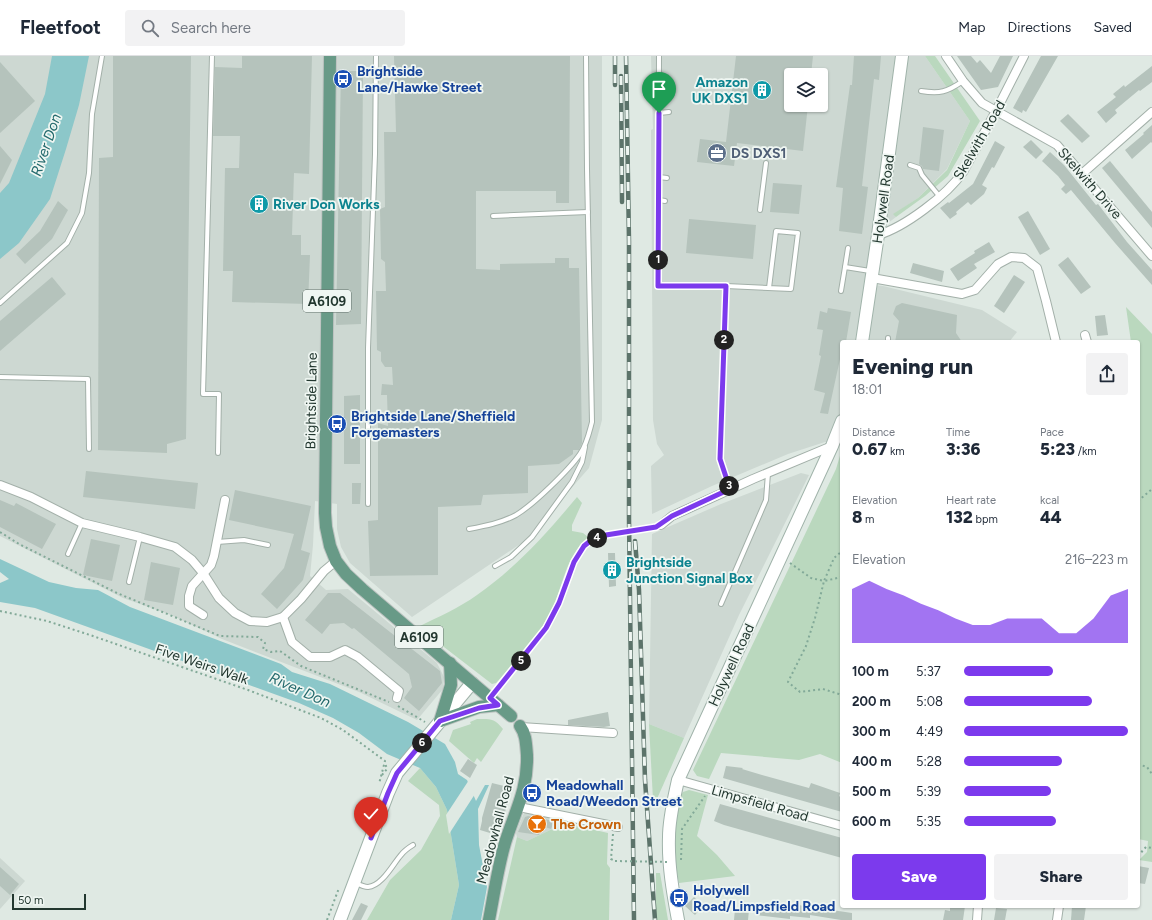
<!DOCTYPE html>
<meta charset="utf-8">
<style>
:root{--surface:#fff;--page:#f2f2f3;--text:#1f2937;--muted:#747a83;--line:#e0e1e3;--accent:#7c3aed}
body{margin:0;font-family:Figtree,sans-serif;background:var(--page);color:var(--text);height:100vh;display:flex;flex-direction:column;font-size:15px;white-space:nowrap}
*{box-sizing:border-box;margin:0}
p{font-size:13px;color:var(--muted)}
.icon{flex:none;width:22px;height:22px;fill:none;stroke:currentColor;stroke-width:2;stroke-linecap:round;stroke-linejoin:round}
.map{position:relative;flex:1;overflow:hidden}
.side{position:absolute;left:840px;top:284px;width:300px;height:568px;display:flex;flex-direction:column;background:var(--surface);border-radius:4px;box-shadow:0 1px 3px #0004}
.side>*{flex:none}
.controls{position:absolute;left:784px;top:12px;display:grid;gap:8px}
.controls a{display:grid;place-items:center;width:44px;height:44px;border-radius:4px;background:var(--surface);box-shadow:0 1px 3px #0004;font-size:20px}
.scale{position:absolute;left:12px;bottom:10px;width:74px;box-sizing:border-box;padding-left:4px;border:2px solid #22372f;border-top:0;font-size:11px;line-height:14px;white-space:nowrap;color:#22372f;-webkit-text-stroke:3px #eff6f2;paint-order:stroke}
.pin{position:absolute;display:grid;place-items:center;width:34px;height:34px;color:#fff;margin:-41px -17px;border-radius:50% 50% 50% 0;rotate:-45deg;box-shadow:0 0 4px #0007}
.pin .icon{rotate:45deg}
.km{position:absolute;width:20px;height:20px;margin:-10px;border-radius:50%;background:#222;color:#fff;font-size:11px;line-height:20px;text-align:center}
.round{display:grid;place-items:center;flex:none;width:42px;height:42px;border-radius:4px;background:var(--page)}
.summary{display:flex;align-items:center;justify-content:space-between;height:68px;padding:0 12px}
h1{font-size:22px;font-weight:800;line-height:30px}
.figures{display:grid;grid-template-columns:repeat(3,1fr);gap:6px;height:68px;padding:4px 12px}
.figures div{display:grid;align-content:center}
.figures b{font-size:17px;font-weight:800}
.figures small{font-size:11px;font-weight:400}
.figures p{font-size:11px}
.chart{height:112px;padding:8px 12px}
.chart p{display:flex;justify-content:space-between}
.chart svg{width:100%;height:72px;margin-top:4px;fill:var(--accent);opacity:.7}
.primary-button{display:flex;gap:8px;margin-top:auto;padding:8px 12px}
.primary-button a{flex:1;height:46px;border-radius:4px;background:var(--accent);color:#fff;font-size:16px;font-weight:800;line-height:46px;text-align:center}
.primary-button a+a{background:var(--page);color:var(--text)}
ul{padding:0 12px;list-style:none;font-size:13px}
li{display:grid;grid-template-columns:64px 48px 1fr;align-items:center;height:30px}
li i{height:10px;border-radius:5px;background:var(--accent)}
header{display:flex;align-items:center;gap:24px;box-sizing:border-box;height:56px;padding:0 20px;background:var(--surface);border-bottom:1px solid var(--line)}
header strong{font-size:19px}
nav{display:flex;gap:22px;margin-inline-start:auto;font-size:14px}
.search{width:280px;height:36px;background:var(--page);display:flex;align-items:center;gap:10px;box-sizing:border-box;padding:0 14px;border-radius:4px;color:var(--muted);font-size:15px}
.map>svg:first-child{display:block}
.built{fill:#cdd8d2;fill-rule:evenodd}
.green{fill:#bad8be}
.water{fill:#8cc7c9}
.pier{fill:#dfe9e3}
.building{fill:#b5c3bc}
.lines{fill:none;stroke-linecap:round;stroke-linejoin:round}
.lane-casing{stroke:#a3b0a9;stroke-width:6}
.street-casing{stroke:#a3b0a9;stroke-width:10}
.secondary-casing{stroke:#a0b3aa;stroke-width:14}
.primary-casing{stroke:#bdc3c1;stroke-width:14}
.path{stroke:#82a998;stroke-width:2;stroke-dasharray:2 3;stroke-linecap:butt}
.lane{stroke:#fff;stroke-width:4}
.street{stroke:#fff;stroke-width:8}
.secondary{stroke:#fff;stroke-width:12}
.primary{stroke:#689a87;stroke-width:12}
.rail-casing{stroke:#5c736a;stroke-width:4.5}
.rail{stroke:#eff6f2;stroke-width:3;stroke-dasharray:9;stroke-linecap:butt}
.path-bridge{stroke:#82a998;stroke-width:2;stroke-dasharray:2 3;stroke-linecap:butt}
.route-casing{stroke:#fff;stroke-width:8}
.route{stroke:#7c3aed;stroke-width:5}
.labels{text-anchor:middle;stroke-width:3.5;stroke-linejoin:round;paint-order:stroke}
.shield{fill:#eff6f2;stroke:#60706a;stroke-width:1}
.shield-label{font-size:13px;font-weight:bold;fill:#22372f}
.transit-label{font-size:14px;font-weight:bold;fill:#164399;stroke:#eff6f2;text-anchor:start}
.culture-label{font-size:14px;font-weight:bold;fill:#0d838f;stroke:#eff6f2;text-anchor:start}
.street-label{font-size:14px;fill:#22372f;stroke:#eff6f2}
.service-label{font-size:14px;font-weight:bold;fill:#4e5e75;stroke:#eff6f2;text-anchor:start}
.food-label{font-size:14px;font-weight:bold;fill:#c56008;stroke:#eff6f2;text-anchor:start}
.water-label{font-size:15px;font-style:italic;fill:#22696c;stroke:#eff6f2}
</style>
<header>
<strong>Fleetfoot</strong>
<div class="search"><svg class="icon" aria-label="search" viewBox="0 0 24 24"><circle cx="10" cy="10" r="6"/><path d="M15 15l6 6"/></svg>Search here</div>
<nav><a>Map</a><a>Directions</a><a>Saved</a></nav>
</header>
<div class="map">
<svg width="1152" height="864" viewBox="0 0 1152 864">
<rect width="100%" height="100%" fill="#dfe9e3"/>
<!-- built -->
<g class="built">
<path d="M0 0H602V364L589 412 526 484 412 561 350 507 341 491 337 473V448L315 445 313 489 310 520 326 534 348 533 437 607 444 621 443 633 417 664 359 636 222 583 171 559 123 542 0 480Z"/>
<path d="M651 0H925L970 65 947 113 918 142 894 158 896 161 884 170 874 229 883 230 982 254 1017 276 1009 286H842V386H825L788 398 712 430 652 458 651 410 664 399 657 388 653 364 651 74 653 73ZM791 19H821V49H791Z"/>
<path d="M801 417 809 419 739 559 684 682 649 668 652 478 721 448Z"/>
<path d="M531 750 567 758 565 767 527 785 517 781 516 777 523 759Z"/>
<path d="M0 802 25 825 0 853Z"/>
</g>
<!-- green -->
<g class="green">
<path d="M925 0H935L980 65 948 120 925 140 896 161 893 158 918 142 947 114 970 65Z"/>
<path d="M1126 251 1152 278V806L1139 804 1147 796 1148 785 1138 783V286H1131Z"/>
<path d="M842 393V707L820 698 799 704 721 697 709 723 697 720 693 714 836 413Z"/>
<path d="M577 441 582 447 572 469V475L583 477 588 481C564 503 564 529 551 555 538 582 516 605 496 627L492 628 418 571C438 561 459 552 477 539 516 512 547 477 577 441Z"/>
<path d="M477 663C491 663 494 662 503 673L481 706 477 702 474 707 449 685 453 674 471 668 470 666Z"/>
<path d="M649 668 684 682 656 745 653 744Z"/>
<path d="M420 712 436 731 447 754 459 829 451 864H367L390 824 421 794 440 760 439 749 408 725Z"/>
<path d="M689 734 708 739 697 780 717 799 735 820 679 827 675 807 674 780 678 744 683 736Z"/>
<path d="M565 767 608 777 607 808 610 812 609 864H498L517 781 527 785Z"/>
<path d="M656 817H660L668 864H656Z"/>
</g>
<!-- water -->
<g class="water">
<path d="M52 0H89L79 49 66 93 50 143 19 187 0 203V137L9 127 45 38Z"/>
<path d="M0 503 49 526 76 532 98 534 130 551 281 608 292 616 330 628 408 666 445 688 455 706 458 718 467 724 476 745 485 729H489L478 753 479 789 487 831 481 864H451L459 829 447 754 436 731 420 712 387 698 359 677 333 662 299 647 35 552 0 546V527L9 523 0 516Z"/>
</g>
<!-- pier -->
<path class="pier" d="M469 724 475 738 449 778 446 759Z"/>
<!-- building -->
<g class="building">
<path d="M113 0H191L186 383 167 388V397L98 394 99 102 113 101Z"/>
<path d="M242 0H312L309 118 294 117 292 179H301V199H310L308 248 232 246 233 215H223L225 112H239L240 80H213L215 11 242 12Z"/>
<path d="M394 0H570L569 147H556V135H476V213L500 214V208L555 207V202H569V212H579L582 387 579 394H573V398L559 408 528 410V437L483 439 481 449 438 451V519L370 520 368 465 378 464V367L388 370 387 339H381L382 328 393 329 392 311H385L381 305V296L377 294 376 235H386L385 206 381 203 380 153 385 151 384 76H396Z"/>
<path d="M736 0H813L811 19H791V49H808L803 95 737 87 734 110 697 106 700 83 726 86Z"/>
<path d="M854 0H881L879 24 874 23 862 130 868 131 862 178 839 175 843 132 836 131 850 29H852Z"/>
<path d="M957 0H971L977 7 980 4 991 17 1000 0H1013L998 31 981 34 974 24Z"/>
<path d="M1041 0H1058L1026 56 1023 54 1022 57 1013 52Z"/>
<path d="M0 6 35 45 0 77Z"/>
<path d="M1152 10V26L1140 35 1139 34 1115 54 1117 57 1106 67 1097 56 1116 41 1113 38 1124 29 1125 31Z"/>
<path d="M341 15H363L361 268 336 269Z"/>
<path d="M1068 58 1090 80 1082 87 1060 65Z"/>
<path d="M1152 69V87L1151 86 1132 103 1125 94 1144 78 1143 77Z"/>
<path d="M923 71 944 74 939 115 923 113 922 110 919 108Z"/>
<path d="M1031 84 1043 96 1036 103 1023 91Z"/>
<path d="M995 85 1005 91 994 112 992 111 982 129 987 132 984 138 971 149 968 146 956 156 957 158 950 163 940 152 948 146 949 147 973 128Z"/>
<path d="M0 90 12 104 0 128Z"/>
<path d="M1050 96 1064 109 1096 149 1098 148 1127 186 1152 214V229L1115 187 1071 134 1066 138 1061 133 1065 129 1058 120 1042 105Z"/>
<path d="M1110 105 1152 156V172L1102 112Z"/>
<path d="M773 127 802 129 799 158 770 156Z"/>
<path d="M58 145 68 154 52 183 25 208 16 198 40 175Z"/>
<path d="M1028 155 1050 193 1040 199 1018 161Z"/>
<path d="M689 163 756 169 753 203 686 197Z"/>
<path d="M989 186 995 196 974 208 977 212 958 225 950 213 975 197 974 195Z"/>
<path d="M1068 201 1091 231 1081 238 1058 209Z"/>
<path d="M913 207 944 215 942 226 910 217Z"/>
<path d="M1014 219 1025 226 1004 257 994 250Z"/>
<path d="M52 221 66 238 0 295V265Z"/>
<path d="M902 247 957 259 956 277 962 286H895L899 265 893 258 896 250Z"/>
<path d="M828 252 851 256 846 286H842V303H840L828 358 820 357 825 337 814 334 821 300 819 299 823 274 817 273 820 255 827 257Z"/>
<path d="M1105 259 1108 279 1097 280 1095 260Z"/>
<path d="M360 339V408H344V340Z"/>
<path d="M86 415 198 427 195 453 83 441Z"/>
<path d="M352 427H361L360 448H352Z"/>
<path d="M235 434 311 450 301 494 310 497 303 524 277 553 261 538 284 512 294 478 229 464Z"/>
<path d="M0 444 14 450 16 447 56 468 42 493 0 471Z"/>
<path d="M91 483 120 489 112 525 83 519Z"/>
<path d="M608 497H615L616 530 609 531Z"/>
<path d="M151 506 180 512 173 549 144 544Z"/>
<path d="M328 537H340L440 615 442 627 419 655 404 642 412 631 409 618 354 572 352 573 344 567 330 568 322 578 305 564Z"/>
<path d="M608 656 610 670 604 671 568 669V664Z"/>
<path d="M468 703 477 709 470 722 460 715Z"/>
<path d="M726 710 743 712 742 713 762 719 809 732 811 727 840 737 839 740 842 742V756L723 722Z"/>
<path d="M492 727 512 732 501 770 493 768 490 777 480 774 482 765V762Z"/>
<path d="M720 748 842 782V802L724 769 714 765Z"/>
<path d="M528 760 554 765 551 773 542 770 539 779 518 776 525 761Z"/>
<path d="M1138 810 1149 812 1145 828 1138 827Z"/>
<path d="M0 811 19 828 10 839 0 830Z"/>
<path d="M694 841 699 846 697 848 701 852 695 859 685 850Z"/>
<path d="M361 847 368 850 361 864H352Z"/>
<path d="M756 847 798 852V849L852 857V864H841L810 859V862L790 860V863L755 859Z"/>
<path d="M950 850H965L963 864H943L945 854 950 855Z"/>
<path d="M1072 850H1086L1084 864H1071Z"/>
<path d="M996 852 1007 853 1005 864H994Z"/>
<path d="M735 853 749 854 748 864H734Z"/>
</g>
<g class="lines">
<!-- lane casing -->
<g class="lane-casing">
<g id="lane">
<path d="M212 0 203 338H219L218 397"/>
<path d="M659 0 658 230H726L720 403 731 433"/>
<path d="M921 35C940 38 947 36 963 25"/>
<path d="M659 57 669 56"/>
<path d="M910 109 919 112 922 119 940 141"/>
<path d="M659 121 667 122"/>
<path d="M659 144 665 145"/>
<path d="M760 154 766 107"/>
<path d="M493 160 588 156"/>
<path d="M845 211 848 192"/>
<path d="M726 230 791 233 798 177 776 175 769 232"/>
<path d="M841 235 845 211 870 215"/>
<path d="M0 247 67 187 82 157 89 117 92 58 102 0"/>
<path d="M888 286V282"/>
<path d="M0 321 88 323 89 393"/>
<path d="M368 448V292L375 98 376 0"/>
<path d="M469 473C485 470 501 467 516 459 533 449 569 414 580 398 587 388 589 377 592 366L587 113 586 0"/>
<path d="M217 486 244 484 268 489"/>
<path d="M68 498 82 467"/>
<path d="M495 510 511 501 532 481 572 426 582 406 585 391"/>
<path d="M129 526 140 481"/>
<path d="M721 548 766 444 768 417"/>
<path d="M356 827C360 829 364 831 368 831 382 830 393 808 401 799 404 795 408 792 413 789"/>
</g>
</g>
<!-- street casing -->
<g class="street-casing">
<g id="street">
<path d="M946 0 963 25 982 47 1057 89 1152 200"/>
<path d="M1083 117 1152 56"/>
<path d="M878 179C905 171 947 139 963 116L996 55 1024 0"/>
<path d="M872 222 962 238 975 234 998 208 1011 201 1024 202 1037 212 1046 245 1056 286"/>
<path d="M1085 279 1087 286"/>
<path d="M0 429 31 441 82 467 140 481 175 491 192 504 203 517 219 542 235 557 250 565 267 566 283 561 301 543 324 515 336 505"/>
<path d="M661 469 672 460 753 423 832 390"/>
<path d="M203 559 189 550V540L192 530 211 509 214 500 225 444"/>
<path d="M283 561 292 586 310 601H330L345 594 358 601 399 635 397 642"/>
<path d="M521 671 613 677"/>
<path d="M678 724 842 770"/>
<path d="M519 751 618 771"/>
<path d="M977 864 978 850"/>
<path d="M1057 864 1059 850"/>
</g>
</g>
<!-- secondary casing -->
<g class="secondary-casing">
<g id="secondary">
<path d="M862 286 878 179 902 0"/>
<path d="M340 864 388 737 397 717 472 627"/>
<path d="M678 864C673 837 668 809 669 781 669 762 674 743 678 724L832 390 842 365"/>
</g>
</g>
<!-- primary casing -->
<g class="primary-casing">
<g id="primary">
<path d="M330 0 325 457 326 471 330 490 336 505 346 518 362 533 511 660"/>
<path d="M440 665 479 651 498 649"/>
<path d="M440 665 451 629 450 607"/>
<path d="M489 864C494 838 498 811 505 787 515 755 528 734 527 699 526 688 526 678 520 670"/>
</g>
</g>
<!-- path -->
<g class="path">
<path d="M1138 445 1152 433"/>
<path d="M0 476 19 488 117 537 220 580 258 581 265 587 263 593 271 596 280 595 301 610 389 646"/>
<path d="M790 507 811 522 824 525 834 502 842 495"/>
<path d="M842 521 824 525 815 562 806 590 788 626 800 636 823 633 842 639"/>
<path d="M0 555 47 565 90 579 248 634 321 662 343 674 385 705 379 728"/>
<path d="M496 635 547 572 559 547 574 506 584 490 589 486 606 479 653 472"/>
<path d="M398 650 425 666"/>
<path d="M1138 708 1147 711 1152 718"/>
<path d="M382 719 387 713 385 707"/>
<path d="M613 778 611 803 615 805"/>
<path d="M1138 800 1146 791 1152 792"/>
<path d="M681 804 682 773 705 740"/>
<path d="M327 864 339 832"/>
</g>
<!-- lane -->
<use href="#lane" class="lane"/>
<!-- street -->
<use href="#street" class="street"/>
<!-- secondary -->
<use href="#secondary" class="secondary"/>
<!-- primary -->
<use href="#primary" class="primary"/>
<!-- rail casing -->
<g class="rail-casing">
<g id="rail">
<path d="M615 0V29"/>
<path d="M626 0 629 185V463L634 864"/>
<path d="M621 20 622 146"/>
<path d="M635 485 639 534 645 724 655 864"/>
</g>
</g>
<!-- rail -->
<use href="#rail" class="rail"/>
<!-- path-bridge -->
<path class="path-bridge" d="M615 805 669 806"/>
</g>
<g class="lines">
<!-- route casing -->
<g class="route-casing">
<path id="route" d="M371 782 388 737 397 717 440 665 479 652 498 649 490 642 546 572 559 547 574 506 584 490 589 486 606 479 656 471 672 460 730 433 720 403 726 230H658L659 57"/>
</g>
<!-- route -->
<use href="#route" class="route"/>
</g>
<!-- icons -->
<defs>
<g id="bus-disc" transform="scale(1)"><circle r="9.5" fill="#1a4fb4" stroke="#eff6f2"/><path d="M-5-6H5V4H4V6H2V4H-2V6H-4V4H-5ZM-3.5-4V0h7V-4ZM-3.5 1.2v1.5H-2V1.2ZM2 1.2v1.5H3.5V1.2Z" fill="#fff"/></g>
<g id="building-disc" transform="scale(1)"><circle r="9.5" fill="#0f9aa8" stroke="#eff6f2"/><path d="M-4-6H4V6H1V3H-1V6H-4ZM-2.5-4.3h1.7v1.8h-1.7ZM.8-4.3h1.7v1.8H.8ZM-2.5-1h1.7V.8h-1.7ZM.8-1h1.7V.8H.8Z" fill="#fff"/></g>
<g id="office-disc" transform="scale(1)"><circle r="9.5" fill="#5c6f8a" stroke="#eff6f2"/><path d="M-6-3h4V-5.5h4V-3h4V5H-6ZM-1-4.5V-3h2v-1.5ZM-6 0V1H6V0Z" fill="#fff"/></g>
<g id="bar-disc" transform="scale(1)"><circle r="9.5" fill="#e8710a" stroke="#eff6f2"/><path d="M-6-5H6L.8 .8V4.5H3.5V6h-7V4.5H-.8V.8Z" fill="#fff"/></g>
</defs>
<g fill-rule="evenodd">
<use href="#bus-disc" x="343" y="23"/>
<use href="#building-disc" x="762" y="34"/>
<use href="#office-disc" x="717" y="97"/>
<use href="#building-disc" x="259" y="148"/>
<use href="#bus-disc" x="337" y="368"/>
<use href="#building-disc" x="612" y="514"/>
<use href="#bus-disc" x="532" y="737"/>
<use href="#bar-disc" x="537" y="768"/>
<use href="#bus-disc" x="679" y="842"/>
</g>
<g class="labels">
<!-- shield labels -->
<g class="shield">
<rect x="303" y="234" width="48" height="22" rx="3"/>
<rect x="395" y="570" width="48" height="22" rx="3"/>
</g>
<g class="shield-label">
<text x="327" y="250">A6109</text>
<text x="419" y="586">A6109</text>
</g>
<!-- transit labels -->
<g class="transit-label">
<text x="357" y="20">Brightside<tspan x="357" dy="16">Lane/Hawke Street</tspan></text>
<text x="351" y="365">Brightside Lane/Sheffield<tspan x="351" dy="16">Forgemasters</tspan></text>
<text x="546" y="734">Meadowhall<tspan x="546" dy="16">Road/Weedon Street</tspan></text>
<text x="693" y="839">Holywell<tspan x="693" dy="16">Road/Limpsfield Road</tspan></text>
</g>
<!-- culture labels -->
<g class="culture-label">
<text x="748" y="31" text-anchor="end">Amazon<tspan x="748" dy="16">UK DXS1</tspan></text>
<text x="273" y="153">River Don Works</text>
<text x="626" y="511">Brightside<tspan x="626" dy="16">Junction Signal Box</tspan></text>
</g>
<!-- street labels -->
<g class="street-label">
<text transform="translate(979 84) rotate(-60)" y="5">Skelwith Road</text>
<text transform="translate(1090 127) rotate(49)" y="5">Skelwith Drive</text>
<text transform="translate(883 143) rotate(-82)" y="5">Holywell Road</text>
<text transform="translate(311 345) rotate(-89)" y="5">Brightside Lane</text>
<text transform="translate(202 608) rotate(19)" y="5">Five Weirs Walk</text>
<text transform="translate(731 609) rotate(-65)" y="5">Holywell Road</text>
<text transform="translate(760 747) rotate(16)" y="5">Limpsfield Road</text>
<text transform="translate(495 774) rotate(-75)" y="5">Meadowhall Road</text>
</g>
<!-- service labels -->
<g class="service-label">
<text x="731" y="102">DS DXS1</text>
</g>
<!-- food labels -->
<g class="food-label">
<text x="551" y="773">The Crown</text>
</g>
<!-- water labels -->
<g class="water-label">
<text transform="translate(46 89) rotate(-71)" y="5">River Don</text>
<text transform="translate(300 634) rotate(24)" y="5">River Don</text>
</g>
</g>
</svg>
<div class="controls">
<a><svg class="icon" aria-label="layers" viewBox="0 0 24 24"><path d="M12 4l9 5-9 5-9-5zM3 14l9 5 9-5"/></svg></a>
</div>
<div class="scale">50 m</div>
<div class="pin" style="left:659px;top:57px;background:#1e9e55"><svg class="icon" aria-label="arrive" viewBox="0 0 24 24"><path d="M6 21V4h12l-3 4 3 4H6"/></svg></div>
<div class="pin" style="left:371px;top:782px;background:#d93025"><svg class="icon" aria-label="check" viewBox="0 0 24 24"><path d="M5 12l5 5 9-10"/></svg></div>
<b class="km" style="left:658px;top:204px">1</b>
<b class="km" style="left:724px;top:284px">2</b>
<b class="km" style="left:729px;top:430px">3</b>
<b class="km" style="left:597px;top:482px">4</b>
<b class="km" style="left:521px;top:605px">5</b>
<b class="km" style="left:422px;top:687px">6</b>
<section class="side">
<div class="summary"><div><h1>Evening run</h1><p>18:01</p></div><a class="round"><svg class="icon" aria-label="share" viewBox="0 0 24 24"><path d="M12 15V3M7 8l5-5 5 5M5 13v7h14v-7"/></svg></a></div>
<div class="figures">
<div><p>Distance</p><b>0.67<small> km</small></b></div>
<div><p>Time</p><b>3:36</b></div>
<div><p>Pace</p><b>5:23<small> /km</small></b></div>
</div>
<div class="figures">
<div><p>Elevation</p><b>8<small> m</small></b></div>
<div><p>Heart rate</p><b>132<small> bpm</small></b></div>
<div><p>kcal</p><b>44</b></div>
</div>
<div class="chart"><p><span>Elevation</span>216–223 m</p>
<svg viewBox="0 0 160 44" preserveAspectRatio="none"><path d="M0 44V11L10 6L20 11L30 15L40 20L50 24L60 29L70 33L80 33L90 29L100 29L110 29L120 38L130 38L140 29L150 15L160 11V44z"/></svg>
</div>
<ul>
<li><b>100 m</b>5:37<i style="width:54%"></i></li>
<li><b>200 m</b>5:08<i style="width:78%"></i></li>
<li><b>300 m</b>4:49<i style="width:100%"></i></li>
<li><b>400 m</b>5:28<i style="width:60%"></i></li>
<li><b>500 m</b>5:39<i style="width:53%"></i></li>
<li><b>600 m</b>5:35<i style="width:56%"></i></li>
</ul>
<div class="primary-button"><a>Save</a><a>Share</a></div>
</section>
</div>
